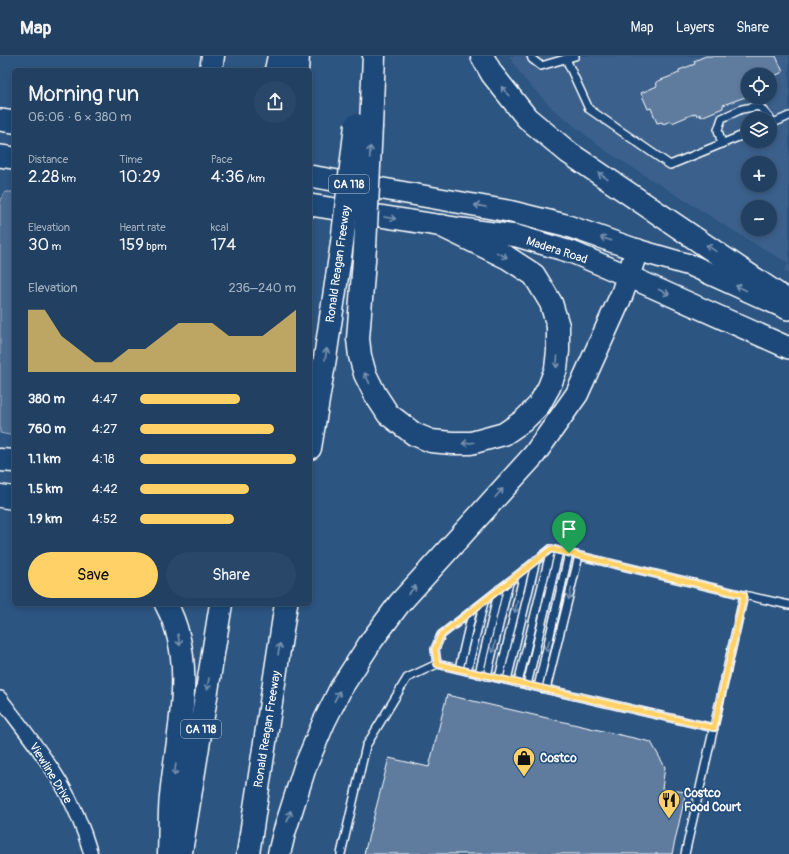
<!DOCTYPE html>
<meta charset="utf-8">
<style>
:root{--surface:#214062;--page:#294768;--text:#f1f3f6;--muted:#a2afbe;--line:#3e5977;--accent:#ffd166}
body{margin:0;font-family:Pangolin,sans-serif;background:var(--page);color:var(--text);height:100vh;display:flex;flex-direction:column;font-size:15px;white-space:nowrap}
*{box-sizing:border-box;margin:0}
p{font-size:13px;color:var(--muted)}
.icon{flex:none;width:22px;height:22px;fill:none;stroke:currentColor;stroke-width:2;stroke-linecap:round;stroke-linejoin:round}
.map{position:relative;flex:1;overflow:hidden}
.drawer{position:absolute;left:12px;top:12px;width:300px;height:538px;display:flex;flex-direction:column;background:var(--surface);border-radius:6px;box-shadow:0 2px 6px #0003,0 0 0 1px var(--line)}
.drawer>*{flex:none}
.fabs{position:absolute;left:741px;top:12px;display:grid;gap:8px}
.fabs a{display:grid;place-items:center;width:36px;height:36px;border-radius:50%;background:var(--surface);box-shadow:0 2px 6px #0003,0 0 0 1px var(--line);font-size:20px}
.pin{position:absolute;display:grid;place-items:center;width:34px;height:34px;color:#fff;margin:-41px -17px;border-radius:50% 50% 50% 0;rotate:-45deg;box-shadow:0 0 4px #0007}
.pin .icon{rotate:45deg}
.round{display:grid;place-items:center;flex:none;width:42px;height:42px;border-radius:21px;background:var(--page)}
.head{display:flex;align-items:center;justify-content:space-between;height:68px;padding:0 16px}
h1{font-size:22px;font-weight:600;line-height:30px}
.stats{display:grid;grid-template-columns:repeat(3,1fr);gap:6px;height:68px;padding:4px 16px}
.stats div{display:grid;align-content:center}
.stats b{font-size:17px;font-weight:600}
.stats small{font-size:11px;font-weight:400}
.stats p{font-size:11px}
.chart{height:112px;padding:8px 16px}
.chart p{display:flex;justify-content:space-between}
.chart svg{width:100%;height:72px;margin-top:4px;fill:var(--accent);opacity:.7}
.action{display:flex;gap:8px;margin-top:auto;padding:8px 16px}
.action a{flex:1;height:46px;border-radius:24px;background:var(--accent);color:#111;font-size:16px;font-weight:600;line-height:46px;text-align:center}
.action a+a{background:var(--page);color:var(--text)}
ul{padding:0 16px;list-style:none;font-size:13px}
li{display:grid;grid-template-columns:64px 48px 1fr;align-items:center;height:30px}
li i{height:10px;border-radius:5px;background:var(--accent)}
header{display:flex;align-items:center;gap:24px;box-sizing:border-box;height:56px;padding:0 20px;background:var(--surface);border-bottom:1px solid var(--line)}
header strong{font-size:19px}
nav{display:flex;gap:22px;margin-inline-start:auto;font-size:14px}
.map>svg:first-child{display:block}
.built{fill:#3b618b;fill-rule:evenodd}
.green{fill:#486b92;stroke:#a4b5c8}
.building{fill:#5e7c9f;stroke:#fff}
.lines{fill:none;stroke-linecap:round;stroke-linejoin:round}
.service-casing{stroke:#fff;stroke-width:10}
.minor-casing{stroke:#fff;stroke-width:16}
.primary-casing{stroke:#fff;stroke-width:24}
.motorway-casing{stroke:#fff;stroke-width:25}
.service{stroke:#1f4a7a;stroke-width:7}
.minor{stroke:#1f4a7a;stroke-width:13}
.primary{stroke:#1f4a7a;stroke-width:21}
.motorway{stroke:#1f4a7a;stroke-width:22}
.motorway-bridge-casing{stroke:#fff;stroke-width:25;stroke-linecap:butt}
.motorway-bridge{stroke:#1f4a7a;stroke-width:22}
.oneway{stroke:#7992af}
.route-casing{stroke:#fff;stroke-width:8}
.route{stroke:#ffd166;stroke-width:5}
.labels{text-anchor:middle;stroke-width:3;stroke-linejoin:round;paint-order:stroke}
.shield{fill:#1f4a7a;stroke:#bcc9d7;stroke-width:1}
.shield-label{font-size:11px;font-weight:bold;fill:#fff}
.street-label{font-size:12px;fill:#fff;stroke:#1f4a7a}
.poi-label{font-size:12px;font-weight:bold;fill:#fff;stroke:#1f4a7a;text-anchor:start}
</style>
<header>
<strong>Map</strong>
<nav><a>Map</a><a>Layers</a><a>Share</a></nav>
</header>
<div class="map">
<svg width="789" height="798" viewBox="0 0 789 798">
<rect width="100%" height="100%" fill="#2c5582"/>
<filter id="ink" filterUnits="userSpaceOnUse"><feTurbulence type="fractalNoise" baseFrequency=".025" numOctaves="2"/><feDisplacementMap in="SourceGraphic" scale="8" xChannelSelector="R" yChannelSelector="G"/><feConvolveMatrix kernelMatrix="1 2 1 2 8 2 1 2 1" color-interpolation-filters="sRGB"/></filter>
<g filter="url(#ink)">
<!-- built -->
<path class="built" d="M509 0H789V219L784 215 788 207 750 185 606 95 553 53 524 23ZM748 19H770V41H748ZM748 63H770V85H748ZM748 107H770V129H748ZM748 151H770V173H748Z"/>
<!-- green -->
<path class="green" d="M5 136H14V380L0 377V144Z"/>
<!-- building -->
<g class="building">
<path d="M706 0H776L783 16 770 22V19H748V40L723 49V52L701 61 700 58 697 60 696 57 672 67 671 65 663 68 662 66 657 67 651 52 648 53 641 37 657 30 656 26 679 17V14L695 8 694 5Z"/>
<path d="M447 639 651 686 665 711 662 733 686 736 672 798H364L389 702 429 711Z"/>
</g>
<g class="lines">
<!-- service casing -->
<g class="service-casing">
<g id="service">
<path d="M531 0 532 3 541 10 575 0"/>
<path d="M566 3 589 53 670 109 748 77"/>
<path d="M771 68 789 60"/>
<path d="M722 88 718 74 722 62 742 53 759 50 774 67"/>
<path d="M551 493 744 539 789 549"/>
<path d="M437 608 435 593 441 579 551 493"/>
<path d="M459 613 473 553"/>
<path d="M467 615 484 546"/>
<path d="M479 618 499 533"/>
<path d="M487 620 509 526"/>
<path d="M499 622 525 513"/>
<path d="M507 624 536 504"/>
<path d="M518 627 551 493"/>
<path d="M527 629 559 495"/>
<path d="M538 631 569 497"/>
<path d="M546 633 579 500"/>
<path d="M341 798 366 690 407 622 437 608 714 672"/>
<path d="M685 798 744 539"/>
</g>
</g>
<!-- minor casing -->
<g class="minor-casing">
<path id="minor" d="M0 642C21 670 43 697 61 727 74 749 84 774 91 798"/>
</g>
<!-- primary casing -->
<g class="primary-casing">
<g id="primary">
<path d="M0 64 14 66"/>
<path d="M0 100 14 102"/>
<path d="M310 120 508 155 565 169 637 194 693 210 788 253"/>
<path d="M310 149 462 173 517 180 574 197 628 220 789 292"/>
</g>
</g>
<!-- motorway casing -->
<g class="motorway-casing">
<g id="motorway">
<path d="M482 0 492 18 527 62 569 97 789 246"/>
<path d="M211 14 213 0"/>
<path d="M276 14 279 0"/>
<path d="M297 14 298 0"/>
<path d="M371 70 374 0"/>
<path d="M365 191 358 283 360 300 365 318 375 338 388 358 414 378 431 385 452 387H471L504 378 523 365 539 349 549 331 556 313 558 295V270L551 247 534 219 508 202 442 170"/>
<path d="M310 392 325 302 342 187"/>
<path d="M0 404 14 405"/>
<path d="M0 440 14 442"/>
<path d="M166 548C198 607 177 677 171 740 169 759 170 779 169 798"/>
<path d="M181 796 221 548"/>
<path d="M248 798 286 548"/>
<path d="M279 798 284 777 305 711 324 666 341 632 372 584 399 548 534 399 577 338 622 238 637 194"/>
</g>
</g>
<!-- service -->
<use href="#service" class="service"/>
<!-- minor -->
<use href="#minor" class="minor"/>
<!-- primary -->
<use href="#primary" class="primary"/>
<!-- motorway -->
<use href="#motorway" class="motorway"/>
<!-- motorway-bridge casing -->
<g class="motorway-bridge-casing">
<g id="motorway-bridge">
<path d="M342 187 356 69"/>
<path d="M365 191 371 70"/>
</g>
</g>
<!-- motorway-bridge -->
<use href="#motorway-bridge" class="motorway-bridge"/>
</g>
<!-- one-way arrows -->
<defs><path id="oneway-shaft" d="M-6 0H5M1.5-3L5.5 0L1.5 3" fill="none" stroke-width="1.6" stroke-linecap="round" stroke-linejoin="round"/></defs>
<g class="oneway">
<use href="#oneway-shaft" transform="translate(505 35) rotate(-129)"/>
<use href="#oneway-shaft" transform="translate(370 96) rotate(-87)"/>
<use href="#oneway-shaft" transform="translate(603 120) rotate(-146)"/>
<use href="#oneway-shaft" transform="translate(480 150) rotate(-170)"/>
<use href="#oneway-shaft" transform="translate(390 162) rotate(9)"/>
<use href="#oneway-shaft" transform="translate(606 183) rotate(-162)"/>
<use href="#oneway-shaft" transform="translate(711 192) rotate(-146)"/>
<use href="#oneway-shaft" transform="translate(502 199) rotate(26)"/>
<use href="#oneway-shaft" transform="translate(741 232) rotate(-155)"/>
<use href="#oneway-shaft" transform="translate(664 236) rotate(24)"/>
<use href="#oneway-shaft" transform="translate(326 298) rotate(-81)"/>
<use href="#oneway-shaft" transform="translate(557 306) rotate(95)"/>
<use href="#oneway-shaft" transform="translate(367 322) rotate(-115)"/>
<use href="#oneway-shaft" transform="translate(468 387) rotate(175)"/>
<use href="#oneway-shaft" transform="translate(499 437) rotate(-48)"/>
<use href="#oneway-shaft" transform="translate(412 534) rotate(-48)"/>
<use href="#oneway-shaft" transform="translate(570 538) rotate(104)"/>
<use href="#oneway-shaft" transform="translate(516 551) rotate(103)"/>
<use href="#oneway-shaft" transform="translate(179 584) rotate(79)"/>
<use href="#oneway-shaft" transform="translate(548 590) rotate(103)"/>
<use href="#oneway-shaft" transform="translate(494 591) rotate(103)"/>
<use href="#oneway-shaft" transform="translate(279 593) rotate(-81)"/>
<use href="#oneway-shaft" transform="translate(208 628) rotate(99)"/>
<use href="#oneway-shaft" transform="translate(337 640) rotate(-63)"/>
<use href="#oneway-shaft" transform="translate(175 714) rotate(98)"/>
<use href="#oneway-shaft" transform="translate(289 760) rotate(-72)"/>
</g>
</g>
<g class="lines" filter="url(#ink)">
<!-- route casing -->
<g class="route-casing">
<path id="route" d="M551 493 744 539 714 672 437 608 435 593 441 579Z"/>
</g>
<!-- route -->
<use href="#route" class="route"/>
</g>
<!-- icons -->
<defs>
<g id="shop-pin" transform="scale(1.15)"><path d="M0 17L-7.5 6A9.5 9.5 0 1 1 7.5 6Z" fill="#ffd166" stroke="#1f4a7a"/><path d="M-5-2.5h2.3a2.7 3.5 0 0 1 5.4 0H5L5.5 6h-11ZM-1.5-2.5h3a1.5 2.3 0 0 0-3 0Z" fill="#111"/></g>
<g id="restaurant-pin" transform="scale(1.15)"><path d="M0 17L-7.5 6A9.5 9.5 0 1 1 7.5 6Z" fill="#ffd166" stroke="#1f4a7a"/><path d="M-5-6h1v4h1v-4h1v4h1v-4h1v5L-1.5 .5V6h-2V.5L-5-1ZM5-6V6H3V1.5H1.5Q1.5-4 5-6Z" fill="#111"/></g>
</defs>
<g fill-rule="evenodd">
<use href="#shop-pin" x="524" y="702"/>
<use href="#restaurant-pin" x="669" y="744"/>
</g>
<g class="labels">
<!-- shield labels -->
<g class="shield">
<rect x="329" y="119" width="40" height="18" rx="3"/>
<rect x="181" y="664" width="40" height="18" rx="3"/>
</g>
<g class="shield-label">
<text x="349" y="132">CA 118</text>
<text x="201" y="677">CA 118</text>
</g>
<!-- street labels -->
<g class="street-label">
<text transform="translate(557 194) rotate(18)" y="4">Madera Road</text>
<text transform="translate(338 208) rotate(-82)" y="4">Ronald Reagan Freeway</text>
<text transform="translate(267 673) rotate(-81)" y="4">Ronald Reagan Freeway</text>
<text transform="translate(51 717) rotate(58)" y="4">Viewline Drive</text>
</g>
<!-- poi labels -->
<g class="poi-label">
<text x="540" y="706">Costco</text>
<text x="684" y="741">Costco<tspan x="684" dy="14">Food Court</tspan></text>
</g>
</g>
</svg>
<div class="fabs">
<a><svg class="icon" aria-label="locate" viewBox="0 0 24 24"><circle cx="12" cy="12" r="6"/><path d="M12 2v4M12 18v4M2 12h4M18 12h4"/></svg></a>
<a><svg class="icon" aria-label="layers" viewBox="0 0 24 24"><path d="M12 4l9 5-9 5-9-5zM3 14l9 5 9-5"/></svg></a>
<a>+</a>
<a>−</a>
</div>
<div class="pin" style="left:569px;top:497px;background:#1e9e55"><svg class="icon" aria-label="arrive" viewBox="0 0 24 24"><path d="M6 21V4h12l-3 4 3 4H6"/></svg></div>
<section class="drawer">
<div class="head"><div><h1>Morning run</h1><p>06:06 · 6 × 380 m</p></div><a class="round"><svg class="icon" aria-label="share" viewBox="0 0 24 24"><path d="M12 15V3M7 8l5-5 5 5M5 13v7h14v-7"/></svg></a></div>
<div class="stats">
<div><p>Distance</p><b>2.28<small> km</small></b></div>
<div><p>Time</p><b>10:29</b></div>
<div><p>Pace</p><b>4:36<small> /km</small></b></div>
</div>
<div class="stats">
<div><p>Elevation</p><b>30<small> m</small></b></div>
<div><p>Heart rate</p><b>159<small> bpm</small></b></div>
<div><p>kcal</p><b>174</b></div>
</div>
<div class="chart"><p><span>Elevation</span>236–240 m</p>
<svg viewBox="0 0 160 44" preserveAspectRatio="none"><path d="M0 44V6L10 6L20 22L30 30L40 38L50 38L60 30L70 30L80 22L90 14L100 14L110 14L120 22L130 22L140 22L150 14L160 6V44z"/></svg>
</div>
<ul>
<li><b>380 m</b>4:47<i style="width:64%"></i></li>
<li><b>760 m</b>4:27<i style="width:86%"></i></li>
<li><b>1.1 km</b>4:18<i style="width:100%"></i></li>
<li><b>1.5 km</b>4:42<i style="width:70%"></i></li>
<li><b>1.9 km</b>4:52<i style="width:60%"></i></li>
</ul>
<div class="action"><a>Save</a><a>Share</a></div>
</section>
</div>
